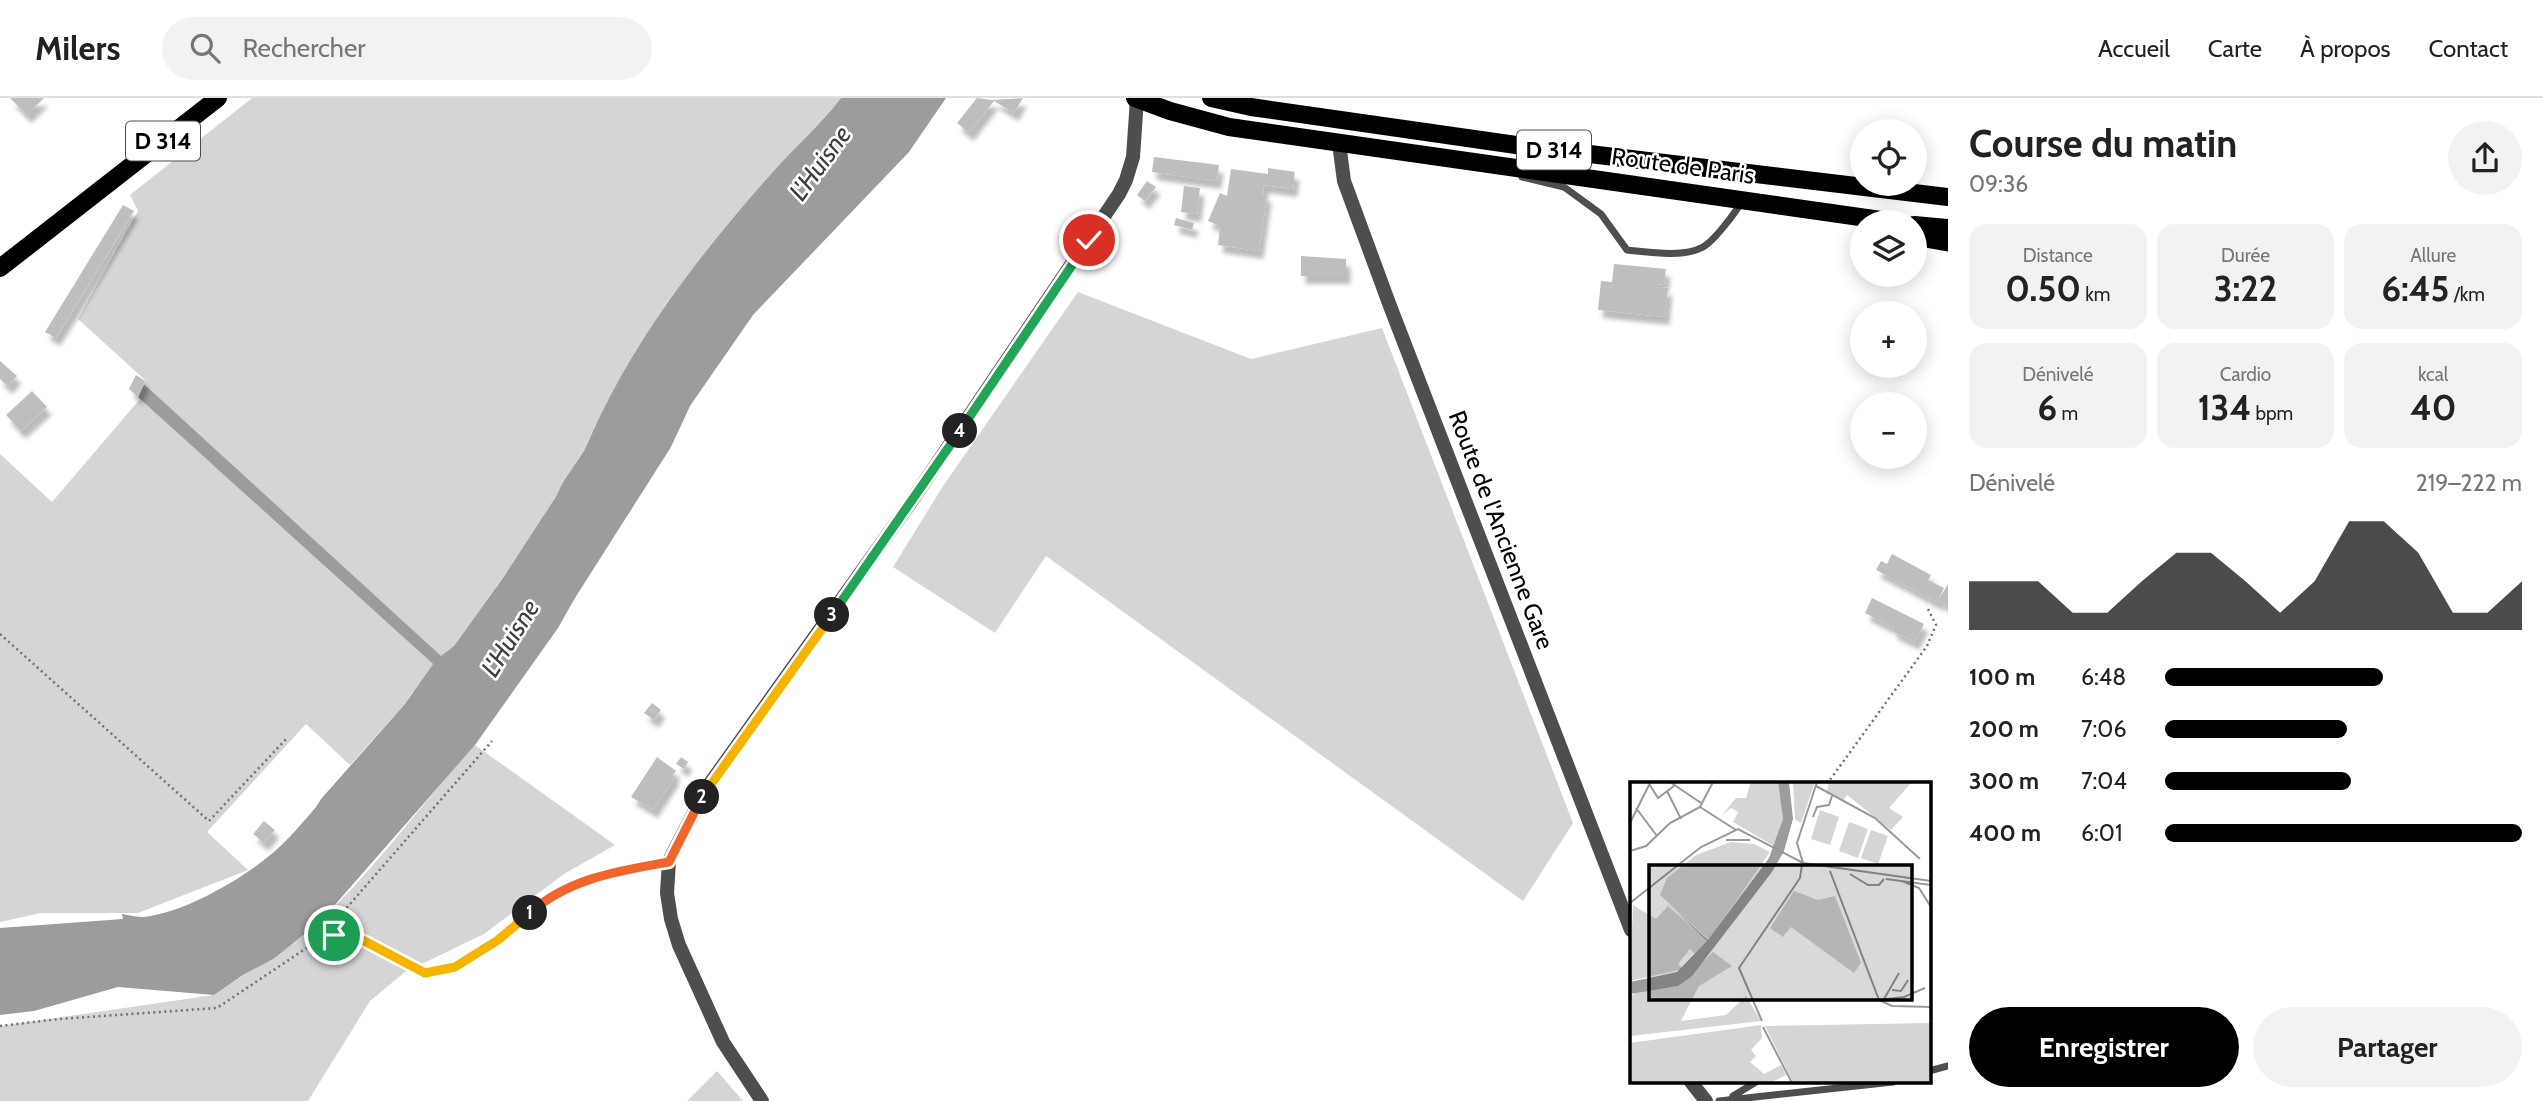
<!DOCTYPE html>
<html lang="fr">
<meta charset="utf-8">
<style>
:root{--surface:#fff;--page:#f2f2f2;--text:#222;--muted:#767676;--line:#e0e0e0;--accent:#000}
body{margin:0;font-family:Cabin,sans-serif;background:var(--page);color:var(--text);height:100vh;display:flex;flex-direction:column;font-size:26px;white-space:nowrap}
*{box-sizing:border-box;margin:0}
p{font-size:23px;color:var(--muted)}
.icon{flex:none;width:38px;height:38px;fill:none;stroke:currentColor;stroke-width:2;stroke-linecap:round;stroke-linejoin:round}
.map{position:relative;flex:1;overflow:hidden}
.side{display:flex;flex-direction:column;background:var(--surface);width:595px}
.side>*{flex:none}
.tools{position:absolute;left:1850px;top:21px;display:grid;gap:14px}
.tools a{display:grid;place-items:center;width:77px;height:77px;border-radius:50%;background:var(--surface);box-shadow:0 4px 18px #0003;font-size:35px}
.pin{position:absolute;display:grid;place-items:center;width:60px;height:60px;color:#fff;margin:-30px;border:4px solid #fff;border-radius:50%;box-shadow:0 2px 7px #0007}
.km{position:absolute;width:35px;height:35px;margin:-18px;border-radius:50%;background:#222;color:#fff;font-size:19px;line-height:35px;text-align:center}
.round{display:grid;place-items:center;flex:none;width:74px;height:74px;border-radius:37px;background:var(--page)}
.head{display:flex;align-items:center;justify-content:space-between;height:119px;padding:0 21px}
h1{font-size:38px;font-weight:800;line-height:52px}
.figures{display:grid;grid-template-columns:repeat(3,1fr);gap:10px;height:119px;padding:7px 21px}
.figures div{display:grid;align-content:center;border-radius:18px;background:var(--page);text-align:center}
.figures b{font-size:35px;font-weight:800}
.figures small{font-size:19px;font-weight:400}
.figures p{font-size:19px}
.chart{height:196px;padding:14px 21px}
.chart p{display:flex;justify-content:space-between}
.chart svg{width:100%;height:126px;margin-top:7px;fill:var(--accent);opacity:.7}
.primary-button{display:flex;gap:14px;margin-top:auto;padding:14px 21px}
.primary-button a{flex:1;height:80px;border-radius:42px;background:var(--accent);color:#fff;font-size:28px;font-weight:800;line-height:80px;text-align:center}
.primary-button a+a{background:var(--page);color:var(--text)}
ul{padding:0 21px;list-style:none;font-size:23px}
li{display:grid;grid-template-columns:112px 84px 1fr;align-items:center;height:52px}
li i{height:18px;border-radius:9px;background:var(--accent)}
header{display:flex;align-items:center;gap:42px;box-sizing:border-box;height:98px;padding:0 35px;background:var(--surface);border-bottom:2px solid var(--line)}
header strong{font-size:33px}
nav{display:flex;gap:38px;margin-inline-start:auto;font-size:24px}
.search{width:490px;height:63px;background:var(--page);display:flex;align-items:center;gap:18px;box-sizing:border-box;padding:0 24px;border-radius:38px;color:var(--muted);font-size:26px}
main{display:flex;flex:1;min-height:0}
.map>svg:first-child{display:block}
.green{fill:#d5d5d5}
.water{fill:#9c9c9c}
.building{fill:#bebebe;filter:url(#shadow)}
.lines{fill:none;stroke-linecap:round;stroke-linejoin:round}
.path{stroke:#707070;stroke-width:2.5;stroke-dasharray:2 3.5;stroke-linecap:butt}
.service{stroke:#4e4e4e;stroke-width:7}
.minor{stroke:#4e4e4e;stroke-width:14}
.tertiary{stroke:#4e4e4e;stroke-width:14}
.primary{stroke:#000;stroke-width:18}
.trunk{stroke:#000;stroke-width:19}
.split-1-casing{stroke:#fff;stroke-width:14}
.split-2-casing{stroke:#fff;stroke-width:14}
.split-3-casing{stroke:#fff;stroke-width:14}
.split-4-casing{stroke:#fff;stroke-width:14}
.split-5-casing{stroke:#fff;stroke-width:14}
.split-1{stroke:#f5b400;stroke-width:9}
.split-2{stroke:#f0652b;stroke-width:9}
.split-3{stroke:#f5b400;stroke-width:9}
.split-4{stroke:#22a559;stroke-width:9}
.split-5{stroke:#22a559;stroke-width:9}
.labels{text-anchor:middle;stroke-width:5;stroke-linejoin:round;paint-order:stroke}
.shield{fill:#fff;stroke:#4c4c4c;stroke-width:2}
.shield-label{font-size:23px;font-weight:bold;fill:#000}
.street-label{font-size:24px;fill:#000;stroke:#fff}
.water-label{font-size:26px;font-style:italic;fill:#3d3d3d;stroke:#fff}
.inset-road{fill:none;stroke:#999;stroke-width:2}
.view{fill:#000;fill-opacity:0.15;stroke:#000;stroke-width:3.5}
.inset-edge{fill:none;stroke:#000;stroke-width:3.5}
</style>
<header>
<strong>Milers</strong>
<div class="search"><svg class="icon" aria-label="search" viewBox="0 0 24 24"><circle cx="10" cy="10" r="6"/><path d="M15 15l6 6"/></svg>Rechercher</div>
<nav><a>Accueil</a><a>Carte</a><a>À propos</a><a>Contact</a></nav>
</header>
<main>
<div class="map">
<svg width="1948" height="1003" viewBox="0 0 1948 1003">
<defs>
<filter id="shadow"><feDropShadow dx="4.5" dy="8" stdDeviation="2" flood-color="#0004"/></filter>
</defs>
<rect width="100%" height="100%" fill="#fff"/>
<!-- green -->
<g class="green">
<path d="M252 0H841C822 24 800 44 780 67 706 153 632 241 587 347 579 364 564 378 557 397L503 480 454 548 441 559 144 286 145 282 78 221 138 113 130 97Z"/>
<path d="M1078 194 1251 261 1382 230 1573 725 1523 803 1046 458 995 535 893 469 943 388Z"/>
<path d="M140 301 433 566 405 606 350 667 306 626 207 734 248 772 138 815H41L0 824V356L52 404Z"/>
<path d="M475 647 615 747 564 776 484 836 405 874 370 903 308 1003H0V928L214 897C249 872 288 854 319 824 376 770 422 705 475 647Z"/>
<path d="M717 973 743 1003H687Z"/>
</g>
<!-- water -->
<path class="water" d="M841 0H946L909 54 753 217 690 308 671 349 575 500 558 530 475 647 319 825 273 861 243 877 214 897 118 889 34 913 0 917V830L123 821 122 816C129 817 137 819 143 819 185 815 244 780 275 753 290 740 303 724 316 709L321 701 405 606 433 566 140 301 138 299 144 286 441 558 454 548 503 480 557 397C564 378 579 364 587 347 630 246 700 156 772 75 795 49 820 27 841 0Z"/>
<!-- building -->
<g class="building">
<path d="M10 0H44L27 17Z"/>
<path d="M977 0 992 2 1023 0 1014 15 994 3 969 35 957 25Z"/>
<path d="M1154 59 1219 67 1217 83 1152 74Z"/>
<path d="M1268 70 1295 74 1293 91 1264 87 1263 96 1267 97 1259 153 1218 147 1220 128 1208 123 1220 95 1227 98 1231 71 1268 76Z"/>
<path d="M1147 83 1156 89 1145 103 1137 97Z"/>
<path d="M1184 88 1200 90 1197 116 1181 114Z"/>
<path d="M123 107 134 113 56 240 45 234Z"/>
<path d="M1176 120 1194 125 1192 132 1174 127Z"/>
<path d="M1301 158 1346 161V178H1301Z"/>
<path d="M1614 166 1666 171 1664 187 1658 186V189L1668 190 1665 219 1598 212 1601 183 1612 184Z"/>
<path d="M0 263 17 278 8 288 0 281Z"/>
<path d="M136 277 145 283 138 299 129 291Z"/>
<path d="M32 293 47 309 21 333 6 317Z"/>
<path d="M1892 456 1931 477 1928 482 1944 490 1937 504 1876 472 1881 463 1887 466Z"/>
<path d="M1948 486V508L1938 503Z"/>
<path d="M1872 500 1924 526 1915 544 1892 533 1894 530 1865 515Z"/>
<path d="M652 605 661 612 654 622 644 615Z"/>
<path d="M657 659 676 673 673 677 675 679 653 712 631 699Z"/>
<path d="M681 659 688 664 684 671 676 666Z"/>
<path d="M264 723 275 732 264 745 253 736Z"/>
</g>
<g class="lines">
<!-- path -->
<g class="path">
<path d="M0 536 209 723 288 639"/>
<path d="M1827 686 1927 548 1936 527 1928 511"/>
<path d="M342 836 343 814 492 643"/>
<path d="M0 928 59 921 217 910 317 843 334 837H353L425 875 455 869 498 842 544 802 582 783 655 766"/>
</g>
<!-- service -->
<g class="service">
<path d="M1522 79 1564 89 1601 116 1627 152C1648 154 1683 160 1703 149 1714 143 1736 114 1742 103"/>
<path d="M1929 973 1948 968"/>
<path d="M1733 998 1756 984"/>
<path d="M1719 1003 1893 984"/>
</g>
<!-- minor -->
<g class="minor">
<path d="M1339 45 1344 83 1390 208 1631 832"/>
<path d="M1691 984 1706 1003"/>
</g>
<!-- tertiary -->
<path class="tertiary" d="M762 1003 723 944 679 847 671 821 667 795 669 763 706 691 909 407 1119 96 1126 82 1133 59 1137 1"/>
<!-- primary -->
<g class="primary">
<path d="M1135 0 1170 13 1229 29 1895 124"/>
<path d="M1211 0 1251 9 1523 48 1948 99"/>
<path d="M1914 127 1948 130"/>
<path d="M0 170 218 0"/>
</g>
<!-- trunk -->
<g class="trunk">
<path d="M1874 122 1878 124"/>
<path d="M1914 138 1948 144"/>
</g>
</g>
<g class="lines">
<!-- split-1 casing -->
<g class="split-1-casing">
<path id="split-1" d="M334 837H353L425 875 455 869 498 842 530 815"/>
</g>
<!-- split-2 casing -->
<g class="split-2-casing">
<path id="split-2" d="M530 815C569 780 619 773 669 764L702 699"/>
</g>
<!-- split-3 casing -->
<g class="split-3-casing">
<path id="split-3" d="M702 699 832 517"/>
</g>
<!-- split-4 casing -->
<g class="split-4-casing">
<path id="split-4" d="M832 517 960 333"/>
</g>
<!-- split-5 casing -->
<g class="split-5-casing">
<path id="split-5" d="M960 333 1089 142"/>
</g>
<!-- split-1 -->
<use href="#split-1" class="split-1"/>
<!-- split-2 -->
<use href="#split-2" class="split-2"/>
<!-- split-3 -->
<use href="#split-3" class="split-3"/>
<!-- split-4 -->
<use href="#split-4" class="split-4"/>
<!-- split-5 -->
<use href="#split-5" class="split-5"/>
</g>
<g class="labels">
<!-- shield labels -->
<g class="shield">
<rect x="126" y="23.5" width="74" height="39" rx="5"/>
<rect x="1517" y="32.5" width="74" height="39" rx="5"/>
</g>
<g class="shield-label">
<text x="163" y="51">D 314</text>
<text x="1554" y="60">D 314</text>
</g>
<!-- street labels -->
<g class="street-label">
<text transform="translate(1683 68) rotate(8)" y="8">Route de Paris</text>
<text transform="translate(1501 432) rotate(69)" y="8">Route de l'Ancienne Gare</text>
</g>
<!-- water labels -->
<g class="water-label">
<text transform="translate(820 65) rotate(-54)" y="9">L'Huisne</text>
<text transform="translate(510 540) rotate(-58)" y="9">L'Huisne</text>
</g>
</g>
<!-- overview -->
<g transform="translate(1630 684)">
<rect width="301" height="301" fill="#fff"/>
<path d="M121 0H148L153 37 144 64 103 40 108 30 101 26 92 33 106 16H116ZM163 0H185L171 41 165 37ZM199 0H282L259 26 273 35 261 48 217 13 213 19 197 9ZM190 28 209 35 200 63 181 57ZM219 40 238 47 228 76 209 69ZM241 48 258 54 248 82 231 76ZM101 60 124 62 140 70 79 158 30 113 37 96 66 73ZM164 109 188 118 205 114 231 181 224 191 161 145 153 155 140 146ZM3 123 26 137 38 124 78 159 66 173 60 167 48 182 53 187 0 199ZM83 170 102 184 69 204 51 239 96 233 116 214 131 239 0 254V215L7 210 48 204ZM301 241V301H163L135 244ZM131 243 132 256 121 268 126 274 120 280 134 292 151 283 156 293 140 301H0V261Z" fill="#d5d5d5"/>
<path d="M148 0H159L163 37 154 69 142 90 62 194 48 204 0 212V200L47 190 77 159 39 122 78 158 139 76 153 37Z" fill="#9c9c9c"/>
<path class="inset-road" d="M18 0 28 16 44 4M40 0 71 21M186 4 245 36 290 77M37 9 51 37M70 25 106 48M6 26 27 54M183 35 187 25 199 23 202 14M0 41 19 3M96 58H120M0 69 16 64 40 41 70 25 83 0M173 81 167 61 187 0M200 89 249 218M220 92 238 103H249L254 97M256 97 301 103M272 99 289 106 301 125M0 121 71 65 108 47 173 81 301 99M262 208 271 209 278 198M254 217 269 191M249 218 262 224 301 225M249 218 274 215 295 206M132 239 109 186 170 96 172 83M133 245 162 301"/>
<path class="view" d="M19 83H282V218H19Z"/>
<rect width="301" height="301" class="inset-edge"/>
</g>
</svg>
<div class="tools">
<a><svg class="icon" aria-label="locate" viewBox="0 0 24 24"><circle cx="12" cy="12" r="6"/><path d="M12 2v4M12 18v4M2 12h4M18 12h4"/></svg></a>
<a><svg class="icon" aria-label="layers" viewBox="0 0 24 24"><path d="M12 4l9 5-9 5-9-5zM3 14l9 5 9-5"/></svg></a>
<a>+</a>
<a>−</a>
</div>
<div class="pin" style="left:334px;top:837px;background:#1e9e55"><svg class="icon" aria-label="arrive" viewBox="0 0 24 24"><path d="M6 21V4h12l-3 4 3 4H6"/></svg></div>
<div class="pin" style="left:1089px;top:142px;background:#d93025"><svg class="icon" aria-label="check" viewBox="0 0 24 24"><path d="M5 12l5 5 9-10"/></svg></div>
<b class="km" style="left:530px;top:815px">1</b>
<b class="km" style="left:702px;top:699px">2</b>
<b class="km" style="left:832px;top:517px">3</b>
<b class="km" style="left:960px;top:333px">4</b>
</div>
<section class="side">
<div class="head"><div><h1>Course du matin</h1><p>09:36</p></div><a class="round"><svg class="icon" aria-label="share" viewBox="0 0 24 24"><path d="M12 15V3M7 8l5-5 5 5M5 13v7h14v-7"/></svg></a></div>
<div class="figures">
<div><p>Distance</p><b>0.50<small> km</small></b></div>
<div><p>Durée</p><b>3:22</b></div>
<div><p>Allure</p><b>6:45<small> /km</small></b></div>
</div>
<div class="figures">
<div><p>Dénivelé</p><b>6<small> m</small></b></div>
<div><p>Cardio</p><b>134<small> bpm</small></b></div>
<div><p>kcal</p><b>40</b></div>
</div>
<div class="chart"><p><span>Dénivelé</span>219–222 m</p>
<svg viewBox="0 0 160 44" preserveAspectRatio="none"><path d="M0 44V27L10 27L20 27L30 38L40 38L50 27L60 17L70 17L80 27L90 38L100 27L110 6L120 6L130 17L140 38L150 38L160 27V44z"/></svg>
</div>
<ul>
<li><b>100 m</b>6:48<i style="width:61%"></i></li>
<li><b>200 m</b>7:06<i style="width:51%"></i></li>
<li><b>300 m</b>7:04<i style="width:52%"></i></li>
<li><b>400 m</b>6:01<i style="width:100%"></i></li>
</ul>
<div class="primary-button"><a>Enregistrer</a><a>Partager</a></div>
</section>
</main>
